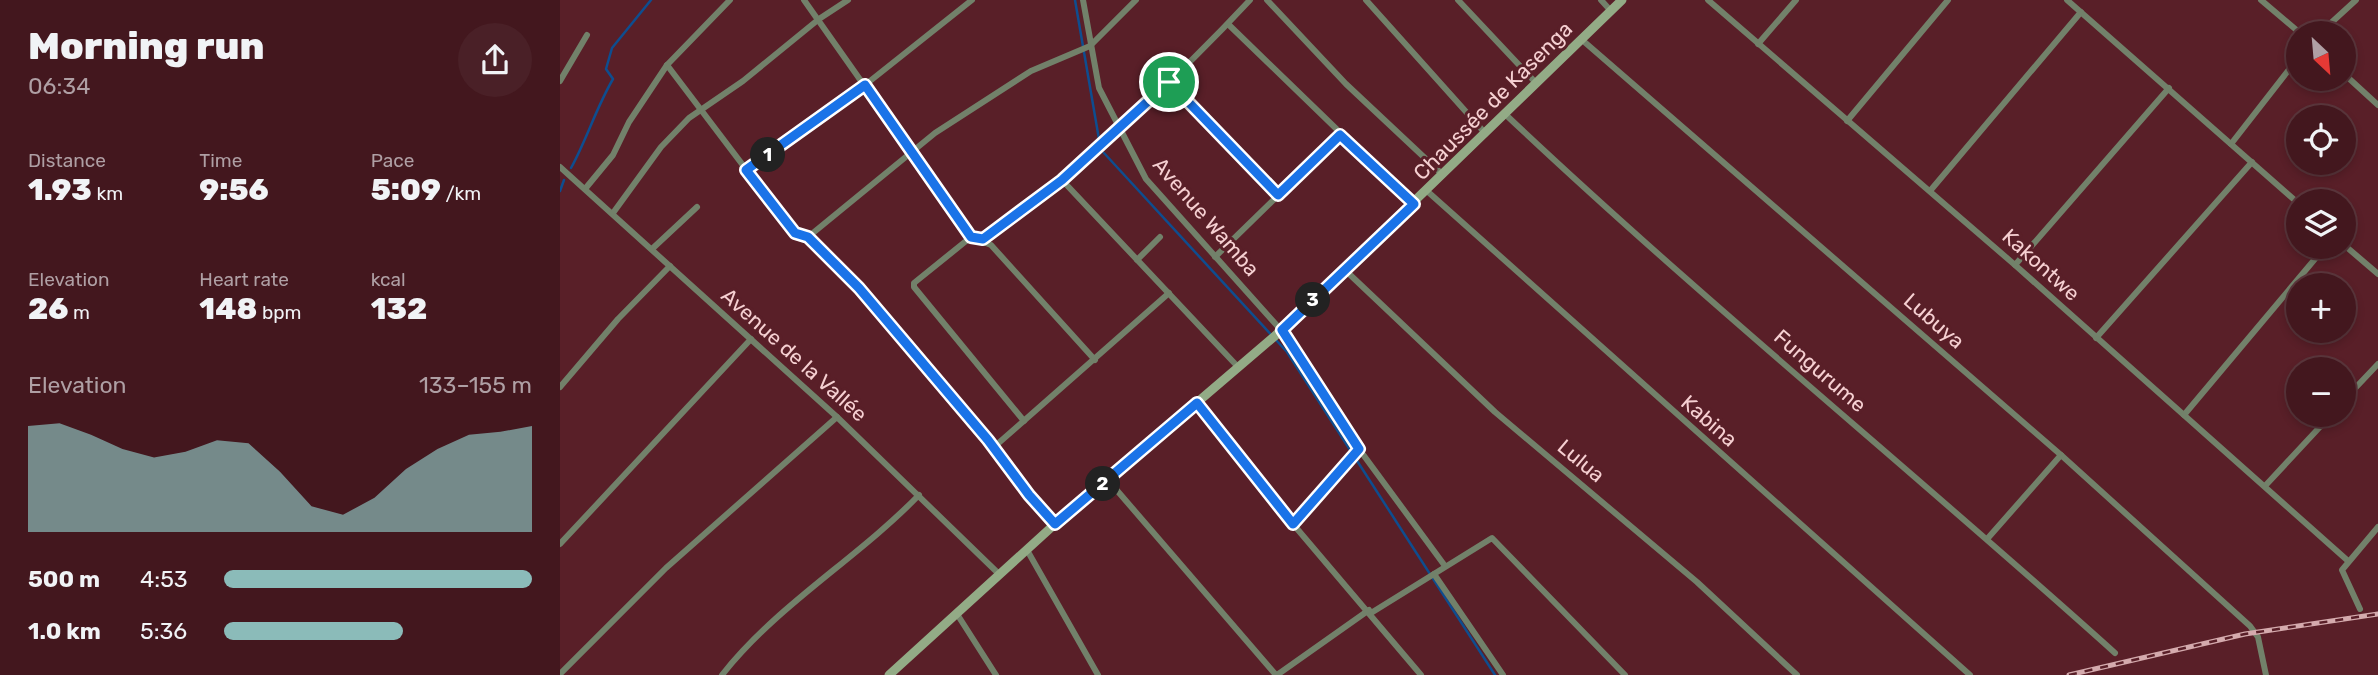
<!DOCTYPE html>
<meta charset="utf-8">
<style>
:root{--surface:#43171e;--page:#4a2027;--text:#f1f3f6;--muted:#af9fa4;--line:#5b363c;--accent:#8bbbb9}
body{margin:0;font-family:Rubik,sans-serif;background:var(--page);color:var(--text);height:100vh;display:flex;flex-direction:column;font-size:26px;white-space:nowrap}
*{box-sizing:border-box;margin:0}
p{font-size:23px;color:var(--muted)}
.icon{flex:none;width:38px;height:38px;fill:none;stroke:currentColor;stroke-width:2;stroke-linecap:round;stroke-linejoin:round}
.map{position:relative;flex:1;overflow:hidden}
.sheet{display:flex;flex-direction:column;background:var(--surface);width:560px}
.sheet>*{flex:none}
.needle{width:46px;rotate:154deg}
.tools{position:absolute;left:1726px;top:21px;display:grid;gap:14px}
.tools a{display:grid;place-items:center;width:70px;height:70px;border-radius:50%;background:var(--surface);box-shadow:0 4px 10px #0003,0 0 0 2px var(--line);font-size:35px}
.pin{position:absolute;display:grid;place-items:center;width:60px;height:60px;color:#fff;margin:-30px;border:4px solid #fff;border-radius:50%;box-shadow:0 2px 7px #0007}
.km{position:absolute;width:35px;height:35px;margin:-18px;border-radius:50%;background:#222;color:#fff;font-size:19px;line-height:35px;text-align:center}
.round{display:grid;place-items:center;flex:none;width:74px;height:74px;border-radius:37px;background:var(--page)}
.summary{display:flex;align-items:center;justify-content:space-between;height:119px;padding:0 28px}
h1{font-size:38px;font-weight:800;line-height:52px}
.figures{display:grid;grid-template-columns:repeat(3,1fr);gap:10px;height:119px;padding:7px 28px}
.figures div{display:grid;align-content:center}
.figures b{font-size:30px;font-weight:800}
.figures small{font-size:19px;font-weight:400}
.figures p{font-size:19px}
.chart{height:196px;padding:14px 28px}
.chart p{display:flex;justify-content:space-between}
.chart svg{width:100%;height:126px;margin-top:7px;fill:var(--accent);opacity:.7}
ul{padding:0 28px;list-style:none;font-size:23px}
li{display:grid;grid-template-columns:112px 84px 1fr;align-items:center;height:52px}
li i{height:18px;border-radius:9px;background:var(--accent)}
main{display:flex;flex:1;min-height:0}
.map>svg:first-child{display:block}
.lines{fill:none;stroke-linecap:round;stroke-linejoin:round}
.stream{stroke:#0e4d8f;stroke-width:2.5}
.minor{stroke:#72816a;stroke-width:6}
.secondary{stroke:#93ab86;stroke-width:9}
.rail-casing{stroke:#d4aaad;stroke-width:5}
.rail{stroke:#591f28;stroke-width:2.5;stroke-dasharray:8;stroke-linecap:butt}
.route-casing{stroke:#fff;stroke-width:14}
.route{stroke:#1a73e8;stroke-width:9}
.labels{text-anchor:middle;stroke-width:6;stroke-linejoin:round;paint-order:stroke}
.street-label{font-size:21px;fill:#f6d0d2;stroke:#591f28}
</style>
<main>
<section class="sheet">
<div class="summary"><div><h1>Morning run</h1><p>06:34</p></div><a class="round"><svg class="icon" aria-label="share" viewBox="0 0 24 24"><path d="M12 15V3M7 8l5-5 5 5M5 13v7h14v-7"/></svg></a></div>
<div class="figures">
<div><p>Distance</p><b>1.93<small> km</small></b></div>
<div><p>Time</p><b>9:56</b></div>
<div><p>Pace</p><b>5:09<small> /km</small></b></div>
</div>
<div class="figures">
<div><p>Elevation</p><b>26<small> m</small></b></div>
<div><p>Heart rate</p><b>148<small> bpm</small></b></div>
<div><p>kcal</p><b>132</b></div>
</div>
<div class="chart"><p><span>Elevation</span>133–155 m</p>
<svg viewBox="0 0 160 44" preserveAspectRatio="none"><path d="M0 44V7L10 6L20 10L30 15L40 18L50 16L60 12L70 13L80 23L90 35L100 38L110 32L120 22L130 15L140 10L150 9L160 7V44z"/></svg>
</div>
<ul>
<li><b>500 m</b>4:53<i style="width:100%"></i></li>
<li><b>1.0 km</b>5:36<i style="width:58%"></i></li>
</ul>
</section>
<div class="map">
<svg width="1818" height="675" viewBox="0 0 1818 675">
<rect width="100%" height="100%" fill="#591f28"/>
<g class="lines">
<!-- stream -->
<g class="stream">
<path d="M515 0 540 145"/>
<path d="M544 153 727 352 935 675"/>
<path d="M11 168C27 139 36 108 53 79L46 69 52 48 91 0"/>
<path d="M0 191 4 180"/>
</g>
<!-- minor -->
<g class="minor">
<path d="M244 0 411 237 431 245 535 360"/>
<path d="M523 0 539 88 586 179 721 330 799 449 885 566"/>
<path d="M707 0 786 84 883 175"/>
<path d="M806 0 925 133"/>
<path d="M898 0 976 83"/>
<path d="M1041 0 1051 11"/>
<path d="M1148 0 1455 265 1787 560"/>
<path d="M1507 0 1738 203"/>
<path d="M1701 0 1740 33"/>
<path d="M668 24 854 204"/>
<path d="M1760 33 1796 0"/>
<path d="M1021 39 1501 455 1690 626 1698 637 1706 675"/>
<path d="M1198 44 1236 0"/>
<path d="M107 65 229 226 236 234 248 237 298 288 428 440 469 495 495 524"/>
<path d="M1783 73 1818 105"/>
<path d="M0 81 27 35"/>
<path d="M609 81 718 195"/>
<path d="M945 114C1142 300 1353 471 1555 653"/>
<path d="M1287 121 1388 0"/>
<path d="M1671 144 1738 58"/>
<path d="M0 167 277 417 440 575"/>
<path d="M186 170 305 85 412 0"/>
<path d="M502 180 679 368"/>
<path d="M25 189 53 155 69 122 107 65 170 0"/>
<path d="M867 191 1410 675"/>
<path d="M1370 191 1521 12"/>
<path d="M53 213 101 147 129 118 183 81 259 19 288 0"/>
<path d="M248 237 375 133 471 71 530 46 576 0"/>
<path d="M411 237 354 283V287L464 421"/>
<path d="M423 239C520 167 608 88 690 0"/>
<path d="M1783 244 1818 274"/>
<path d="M92 249 137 207"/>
<path d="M655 257 780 135"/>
<path d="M577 260 600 237"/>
<path d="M1455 265 1609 88"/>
<path d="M785 270 935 412 1137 582 1237 675"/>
<path d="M1536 338 1692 162"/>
<path d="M0 387 58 319 110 266"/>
<path d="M1783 401 1818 364"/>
<path d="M637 403 733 524 861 675"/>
<path d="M1624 415 1765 247"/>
<path d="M434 447 609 293"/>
<path d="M548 480 716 675"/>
<path d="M1705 486 1771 415"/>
<path d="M733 524 799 449"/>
<path d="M1428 538 1501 455"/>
<path d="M0 544 191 339"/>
<path d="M467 550 538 675"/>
<path d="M874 574 943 675"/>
<path d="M1800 609 1782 570 1818 527"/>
<path d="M811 613 932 538 1065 675"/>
<path d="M397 614 436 675"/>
<path d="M0 674 106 568 277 417"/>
<path d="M162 675C217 605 297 559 359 495"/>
<path d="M717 675 809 610"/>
</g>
<!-- secondary -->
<path class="secondary" d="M329 675 495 524 716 335 1062 0"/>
<!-- rail casing -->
<g class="rail-casing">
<path id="rail" d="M1509 675 1685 634 1818 614"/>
</g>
<!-- rail -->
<use href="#rail" class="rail"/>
</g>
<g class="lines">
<!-- route casing -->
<g class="route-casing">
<path id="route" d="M609 82 718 195 780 135 854 204 722 330 799 449 733 524 637 403 495 524 469 495 428 440 299 288 248 237 235 233 186 170 305 85 411 237 423 239 502 180Z"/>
</g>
<!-- route -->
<use href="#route" class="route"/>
</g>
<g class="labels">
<!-- street labels -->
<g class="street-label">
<text transform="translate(933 101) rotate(-45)" y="7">Chaussée de Kasenga</text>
<text transform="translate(646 217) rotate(49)" y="7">Avenue Wamba</text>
<text transform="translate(1481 265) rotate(42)" y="7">Kakontwe</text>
<text transform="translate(1374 321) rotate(41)" y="7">Lubuya</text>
<text transform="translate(234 355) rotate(42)" y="7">Avenue de la Vallée</text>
<text transform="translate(1260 371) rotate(41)" y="7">Fungurume</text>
<text transform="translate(1149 421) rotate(41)" y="7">Kabina</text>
<text transform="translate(1021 461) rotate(40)" y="7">Lulua</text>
</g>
</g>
</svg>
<div class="tools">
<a><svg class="needle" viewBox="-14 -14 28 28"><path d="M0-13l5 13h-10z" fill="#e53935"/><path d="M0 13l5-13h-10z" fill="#af9fa4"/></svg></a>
<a><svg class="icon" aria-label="locate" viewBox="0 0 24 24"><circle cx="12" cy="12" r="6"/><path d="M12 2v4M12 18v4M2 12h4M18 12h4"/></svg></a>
<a><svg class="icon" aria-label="layers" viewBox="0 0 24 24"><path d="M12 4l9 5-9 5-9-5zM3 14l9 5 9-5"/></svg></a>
<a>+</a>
<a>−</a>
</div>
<div class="pin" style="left:609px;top:82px;background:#1e9e55"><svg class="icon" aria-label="arrive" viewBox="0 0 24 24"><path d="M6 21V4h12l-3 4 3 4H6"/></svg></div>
<b class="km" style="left:208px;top:155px">1</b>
<b class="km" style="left:543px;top:484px">2</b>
<b class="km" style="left:753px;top:300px">3</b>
</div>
</main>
